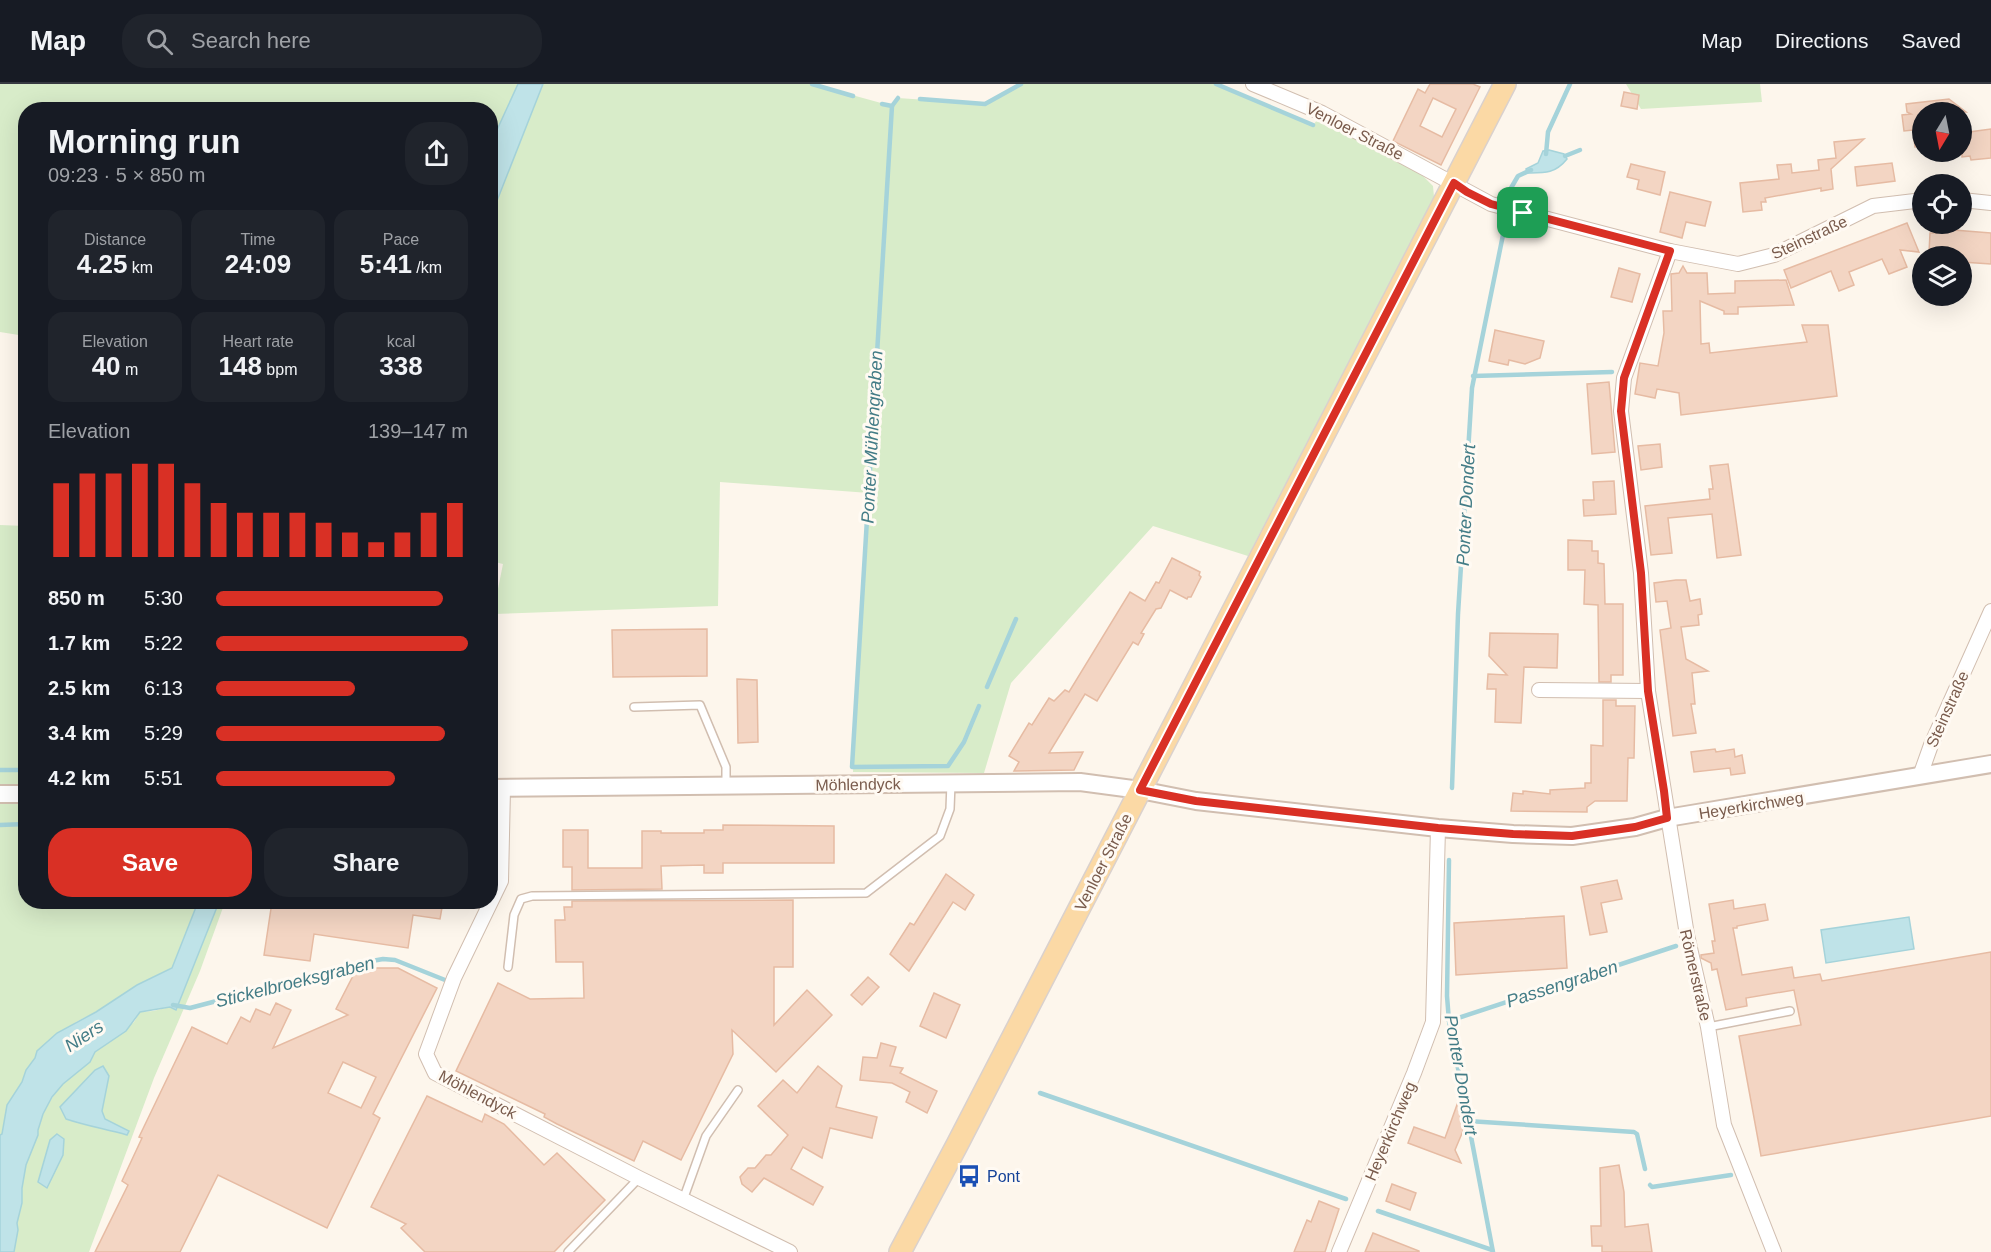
<!DOCTYPE html>
<meta charset="utf-8">
<style>
:root{--surface:#171b24;--page:#20242c;--text:#f1f3f6;--muted:#9ea1a6;--line:#363941;--accent:#d93025}
body{margin:0;font-family:Helvetica,sans-serif;background:var(--page);color:var(--text);height:100vh;display:flex;flex-direction:column;font-size:22px;white-space:nowrap}
*{box-sizing:border-box;margin:0}
p{font-size:20px;color:var(--muted)}
.icon{flex:none;width:33px;height:33px;fill:none;stroke:currentColor;stroke-width:2;stroke-linecap:round;stroke-linejoin:round}
.map{position:relative;flex:1;overflow:hidden}
.details{position:absolute;left:18px;top:18px;width:480px;height:807px;display:flex;flex-direction:column;background:var(--surface);border-radius:24px;box-shadow:0 6px 24px #0002}
.details>*{flex:none}
.needle{width:39px;rotate:190deg}
.tools{position:absolute;left:1912px;top:18px;display:grid;gap:12px}
.tools a{display:grid;place-items:center;width:60px;height:60px;border-radius:50%;background:var(--surface);box-shadow:0 6px 24px #0002;font-size:30px}
.pin{position:absolute;display:grid;place-items:center;width:51px;height:51px;color:#fff;margin:-26px;border-radius:12px;box-shadow:0 3px 9px #0006}
.round{display:grid;place-items:center;flex:none;width:63px;height:63px;border-radius:24px;background:var(--page)}
.overview{display:flex;align-items:center;justify-content:space-between;height:102px;padding:0 30px}
h1{font-size:33px;font-weight:800;line-height:45px}
.figures{display:grid;grid-template-columns:repeat(3,1fr);gap:9px;height:102px;padding:6px 30px}
.figures div{display:grid;align-content:center;border-radius:15px;background:var(--page);text-align:center}
.figures b{font-size:26px;font-weight:800}
.figures small{font-size:16px;font-weight:400}
.figures p{font-size:16px}
.chart{height:168px;padding:12px 30px}
.chart p{display:flex;justify-content:space-between}
.chart svg{width:100%;height:108px;margin-top:6px;stroke:var(--accent);stroke-width:6}
.primary-button{display:flex;gap:12px;margin-top:auto;padding:12px 30px}
.primary-button a{flex:1;height:69px;border-radius:24px;background:var(--accent);color:#fff;font-size:24px;font-weight:800;line-height:69px;text-align:center}
.primary-button a+a{background:var(--page);color:var(--text)}
ul{padding:0 30px;list-style:none;font-size:20px}
li{display:grid;grid-template-columns:96px 72px 1fr;align-items:center;height:45px}
li i{height:15px;border-radius:8px;background:var(--accent)}
header{display:flex;align-items:center;gap:36px;box-sizing:border-box;height:84px;padding:0 30px;background:var(--surface);border-bottom:2px solid var(--line)}
header strong{font-size:28px}
nav{display:flex;gap:33px;margin-inline-start:auto;font-size:21px}
.search{width:420px;height:54px;background:var(--page);display:flex;align-items:center;gap:15px;box-sizing:border-box;padding:0 21px;border-radius:24px;color:var(--muted);font-size:22px}
.map>svg:first-child{display:block}
.green{fill:#d8ecc9}
.water{fill:#bfe3e8;stroke:#a5d3da;stroke-width:1.5}
.lines{fill:none;stroke-linecap:round;stroke-linejoin:round}
.stream{stroke:#a5d3da;stroke-width:4.5}
.building{fill:#f3d5c3;stroke:#e6bba3;stroke-width:1.5;fill-rule:evenodd}
.service-casing{stroke:#d1beb0;stroke-width:10}
.minor-casing{stroke:#d1beb0;stroke-width:16}
.tertiary-casing{stroke:#d1beb0;stroke-width:20}
.primary-casing{stroke:#dad1cd;stroke-width:24}
.service{stroke:#fff;stroke-width:7}
.minor{stroke:#fff;stroke-width:14}
.tertiary{stroke:#fff;stroke-width:16}
.primary{stroke:#fbd9a5;stroke-width:21}
.route-casing{stroke:#fff;stroke-width:12}
.route{stroke:#d93025;stroke-width:8}
.labels{text-anchor:middle;stroke-width:6;stroke-linejoin:round;paint-order:stroke}
.street-label{font-size:16px;fill:#7a5c4d;stroke:#fffaf3}
.transit-label{font-size:16px;fill:#164399;stroke:#fffaf3;text-anchor:start}
.water-label{font-size:18px;font-style:italic;fill:#437c86;stroke:#fffaf3}
</style>
<header>
<strong>Map</strong>
<div class="search"><svg class="icon" aria-label="search" viewBox="0 0 24 24"><circle cx="10" cy="10" r="6"/><path d="M15 15l6 6"/></svg>Search here</div>
<nav><a>Map</a><a>Directions</a><a>Saved</a></nav>
</header>
<div class="map">
<svg width="1991" height="1168" viewBox="0 0 1991 1168">
<rect width="100%" height="100%" fill="#fdf6ec"/>
<!-- green -->
<g class="green">
<path d="M0 0H518L491 59 490 26H26L25 252 0 248Z"/>
<path d="M543 0H812L892 22 898 14 985 20 1021 0H1216L1313 41 1318 35 1420 89 1433 102 1434 113 1248 472 1153 442 1011 599 984 689 853 688 869 409 720 398 718 522 493 530 503 480 491 477V132Z"/>
<path d="M1626 0H1760L1762 18 1641 25Z"/>
<path d="M0 441 25 442V700L0 701Z"/>
<path d="M0 710H25L26 818H198L172 884 137 901 96 928 76 938 35 974 26 986 22 998 7 1021 2 1050 0 1051Z"/>
<path d="M219 818H225L200 887 154 994 89 1168H14L18 1146 16 1139 22 1119V1104L26 1081 43 1030 52 1014 63 1000 90 978 95 968 134 938 140 928 153 927 170 923Z"/>
</g>
<!-- water -->
<g class="water">
<path d="M518 0H543L491 132V59Z"/>
<path d="M1549 66 1564 70 1567 75C1555 90 1544 89 1527 89L1526 85 1538 79 1543 67Z"/>
<path d="M198 818H219L176 926 170 923 140 928 126 947 95 968 90 978 63 1000 52 1013 43 1030 38 1046V1051L26 1081 22 1104V1119L17 1139 18 1146 14 1168H0V1051L2 1050 7 1021 22 998 26 986 35 974 37 967 57 949 96 928 137 901 172 884Z"/>
<path d="M1909 833 1914 865 1826 879 1821 846Z"/>
<path d="M103 982 109 992 102 1027 105 1035 129 1047 127 1051C106 1045 87 1042 66 1035L60 1023 95 986Z"/>
<path d="M57 1050 64 1055 63 1071 47 1104 38 1098 50 1056Z"/>
</g>
<g class="lines">
<!-- stream -->
<g class="stream">
<path d="M812 0 853 12"/>
<path d="M1216 0 1313 41"/>
<path d="M920 15 985 20 1021 0"/>
<path d="M882 20 892 22 898 14"/>
<path d="M892 22 852 683 948 682 964 658 979 622"/>
<path d="M1546 70 1548 48 1570 0"/>
<path d="M1565 72 1580 66"/>
<path d="M1511 104 1518 92 1531 86"/>
<path d="M1473 292 1612 288"/>
<path d="M987 603 1016 535"/>
<path d="M0 686H26"/>
<path d="M1452 704 1458 530 1472 304 1505 141"/>
<path d="M0 741 26 740"/>
<path d="M1449 776 1447 912 1449 937 1493 1168"/>
<path d="M173 921 190 924 361 879 383 875 395 876 445 896"/>
<path d="M1449 937 1676 862"/>
<path d="M1040 1009 1346 1115"/>
<path d="M1468 1037 1634 1048 1637 1050 1645 1085"/>
<path d="M1650 1101 1652 1103 1731 1091"/>
<path d="M1378 1127 1492 1166"/>
</g>
</g>
<!-- building -->
<g class="building">
<path d="M1430 0H1473L1480 3 1441 81 1393 57 1418 5 1425 9ZM1433 14 1456 25 1442 53 1420 42Z"/>
<path d="M1624 8 1639 11 1637 25 1621 22Z"/>
<path d="M1949 15 1966 28H1923V62L1915 63 1913 46 1904 47 1902 31 1911 30 1907 28 1906 20Z"/>
<path d="M1991 45V74L1971 76 1970 72 1962 73V49Z"/>
<path d="M1864 55 1831 85 1833 105 1821 107V104L1765 114 1766 118H1761L1762 126 1743 128 1740 99 1779 95 1777 81 1791 80 1792 89 1819 86 1818 76 1836 74 1834 58Z"/>
<path d="M1892 79 1895 97 1857 102 1855 83Z"/>
<path d="M1631 80 1665 88 1660 111 1637 105 1639 96 1627 93Z"/>
<path d="M1670 108 1711 118 1705 142 1686 138 1682 154 1660 148Z"/>
<path d="M1907 139 1919 168 1900 166 1907 183 1889 190 1882 175 1849 188 1854 201 1839 207 1831 187 1791 204 1784 186Z"/>
<path d="M1938 140H1955L1954 146 1991 149V180L1962 178V172L1929 169 1930 149H1937Z"/>
<path d="M1683 182 1687 189H1707L1708 210 1735 209V197L1786 196 1794 221 1738 223V230H1724V227L1700 217 1701 260 1709 259 1710 269 1807 258 1802 241H1828L1837 312 1681 331 1679 309 1657 305 1655 314 1635 310 1640 279 1658 282 1664 249 1663 227H1672L1671 190 1679 189Z"/>
<path d="M1619 184 1640 190 1632 218 1611 213Z"/>
<path d="M1495 246 1544 257 1540 274 1525 280 1509 276 1508 281 1489 277Z"/>
<path d="M1609 298 1615 368 1592 370 1587 300Z"/>
<path d="M1660 360 1662 383 1641 386 1638 362Z"/>
<path d="M1728 380 1741 471 1717 474 1712 430 1668 434 1672 469 1651 471 1645 422 1710 415 1709 405H1713L1710 382Z"/>
<path d="M1614 397 1616 430 1584 432 1583 416H1594L1593 398Z"/>
<path d="M1568 456 1592 457V467H1598V479L1604 480 1605 520H1623V591H1611V598H1599L1598 521 1584 520 1585 486H1568Z"/>
<path d="M1172 474 1200 488 1199 491 1201 493 1191 513H1188L1187 515 1170 506 1161 524 1156 525 1141 549 1144 550 1138 561 1133 558 1097 617 1085 610 1049 669 1083 668 1074 686 1014 687 1019 678 1009 672 1029 639 1032 641 1049 614 1054 617 1065 606 1069 608 1130 508 1145 517 1156 498 1159 499Z"/>
<path d="M1676 496H1686L1690 517 1700 515 1702 530 1698 531 1699 541 1681 543 1686 575 1708 587 1692 589 1695 620H1691L1696 649 1673 652 1660 546 1671 544 1667 517 1656 518 1654 499Z"/>
<path d="M707 545V592L613 593 612 546Z"/>
<path d="M1490 549 1558 550 1557 584 1524 583 1521 639 1495 638 1496 605H1487L1488 590 1507 591 1489 572Z"/>
<path d="M737 595 757 596 758 658 738 659Z"/>
<path d="M1603 616H1616V622H1635L1634 674H1628L1627 717H1595L1587 723V728L1511 727 1513 709 1523 710V707L1550 710V706L1585 704V699H1591V661L1603 662Z"/>
<path d="M1715 665 1716 668 1734 665 1735 673 1742 671 1745 689 1731 691 1730 684 1694 688 1691 668Z"/>
<path d="M723 741 834 742V779H723V789H704V781L661 782 662 805 572 806V783H563V746H588V784H642V747H661V749H704V746H723Z"/>
<path d="M946 790 974 811 965 826 953 818 909 887 890 870 910 839 914 841Z"/>
<path d="M1617 796 1622 815 1601 819 1607 848 1590 851 1581 803Z"/>
<path d="M793 816V883H774V941L807 906 832 931 776 988 732 946 733 970 681 1076 643 1057 634 1077 557 1040 544 1033 545 1030 456 987 498 899 530 915 584 914 583 878H556L555 836H565L564 823H572V817Z"/>
<path d="M1733 816 1734 825 1765 820 1768 836 1737 842V844H1733L1742 891 1792 883 1794 894 1820 890 1822 897 1991 868V1032L1761 1072 1739 952 1801 941 1794 906 1746 914 1747 922 1726 926 1717 885 1712 886 1711 879 1701 874V871L1714 869 1712 857H1715L1709 820Z"/>
<path d="M272 818H443L440 835 413 831 408 864 314 850 310 877 264 871Z"/>
<path d="M1564 832 1567 884 1456 891 1454 839Z"/>
<path d="M377 884H398L437 904 373 1030 380 1034 327 1144 218 1091 180 1168H95L128 1101 122 1097 142 1054 139 1053 192 943 227 960 241 933 250 938 256 925 270 931 276 919 291 926 273 964 348 931 336 925 354 890ZM343 978 376 993 361 1024 328 1009Z"/>
<path d="M868 893 879 903 862 921 851 911Z"/>
<path d="M934 909 960 921 946 954 920 942Z"/>
<path d="M881 959 896 963 890 982 903 984 900 989 937 1007 927 1029 906 1018 910 1008 892 999 860 996 863 973 877 974Z"/>
<path d="M818 982 842 1002 836 1023 877 1033 872 1054 830 1044 822 1074 803 1063 791 1085 823 1103 813 1121 764 1094 752 1108 742 1100 740 1093 748 1084H755L766 1071H771L788 1051 758 1022 783 996 797 1009Z"/>
<path d="M427 1012 482 1038 485 1030 504 1040 544 1081 557 1069 605 1116 554 1168H425L401 1144 406 1140 371 1123Z"/>
<path d="M1458 1018 1463 1047 1455 1066 1461 1079 1408 1059 1414 1043 1445 1054Z"/>
<path d="M1619 1081 1624 1108 1625 1143 1648 1140 1652 1168H1602V1162H1592L1591 1142H1601L1600 1084Z"/>
<path d="M1392 1100 1416 1109 1410 1126 1386 1117Z"/>
<path d="M1319 1117 1339 1125 1325 1168H1294L1307 1136 1311 1138Z"/>
<path d="M1373 1149 1419 1167V1168H1365Z"/>
</g>
<g class="lines">
<!-- service casing -->
<g class="service-casing">
<g id="service">
<path d="M634 623 700 621 726 683V701"/>
<path d="M508 883 514 831 521 815 532 812 866 809 940 752 950 725 951 699"/>
<path d="M1708 943 1790 927"/>
<path d="M683 1116 706 1052 738 1006"/>
<path d="M568 1168 639 1094"/>
</g>
</g>
<!-- minor casing -->
<g class="minor-casing">
<g id="minor">
<path d="M1253 0 1322 29 1491 120 1670 167 1738 180 1774 171 1873 122 1923 116"/>
<path d="M1962 116 1991 119"/>
<path d="M1670 167 1624 294 1621 327 1641 489 1648 607 1687 851 1708 943 1724 1041 1774 1168"/>
<path d="M1539 606 1648 607"/>
<path d="M1920 692 1931 661 1991 527"/>
<path d="M503 704 501 797 454 894 426 970 435 989 639 1094 790 1168"/>
<path d="M1339 1168 1414 989 1433 938 1438 744"/>
</g>
</g>
<!-- tertiary casing -->
<g class="tertiary-casing">
<g id="tertiary">
<path d="M490 704 1080 698 1140 706 1196 717 1438 744 1513 750 1572 752 1635 743 1667 734 1991 680"/>
<path d="M0 710H26"/>
</g>
</g>
<!-- primary casing -->
<g class="primary-casing">
<path id="primary" d="M900 1168 957 1061 1505 0"/>
</g>
<!-- service -->
<use href="#service" class="service"/>
<!-- minor -->
<use href="#minor" class="minor"/>
<!-- tertiary -->
<use href="#tertiary" class="tertiary"/>
<!-- primary -->
<use href="#primary" class="primary"/>
</g>
<g class="lines">
<!-- route casing -->
<g class="route-casing">
<path id="route" d="M1454 99 1467 108 1491 120 1670 167 1624 294 1621 327 1641 489 1648 607 1664 707 1667 734 1635 743 1572 752 1513 750 1438 744 1196 717 1140 706Z"/>
</g>
<!-- route -->
<use href="#route" class="route"/>
</g>
<!-- icons -->
<defs>
<g id="bus-bare" transform="scale(1.8)"><path d="M-5-6H5V4H4V6H2V4H-2V6H-4V4H-5ZM-3.5-4V0h7V-4ZM-3.5 1.2v1.5H-2V1.2ZM2 1.2v1.5H3.5V1.2Z" fill="#1a4fb4" stroke="#fffaf3" stroke-width="2.5" paint-order="stroke"/></g>
</defs>
<g fill-rule="evenodd">
<use href="#bus-bare" x="969" y="1092"/>
</g>
<g class="labels">
<!-- street labels -->
<g class="street-label">
<text transform="translate(1355 47) rotate(27)" y="6">Venloer Straße</text>
<text transform="translate(1809 153) rotate(-25)" y="6">Steinstraße</text>
<text transform="translate(1947 625) rotate(-66)" y="6">Steinstraße</text>
<text transform="translate(858 700) rotate(-1)" y="6">Möhlendyck</text>
<text transform="translate(1751 721) rotate(-9)" y="6">Heyerkirchweg</text>
<text transform="translate(1103 778) rotate(-63)" y="6">Venloer Straße</text>
<text transform="translate(1696 891) rotate(77)" y="6">Römerstraße</text>
<text transform="translate(478 1010) rotate(28)" y="6">Möhlendyck</text>
<text transform="translate(1390 1047) rotate(-67)" y="6">Heyerkirchweg</text>
</g>
<!-- transit labels -->
<g class="transit-label">
<text x="987" y="1098">Pont</text>
</g>
<!-- water labels -->
<g class="water-label">
<text transform="translate(872 353) rotate(-87)" y="6">Ponter Mühlengraben</text>
<text transform="translate(1466 421) rotate(-87)" y="6">Ponter Dondert</text>
<text transform="translate(295 898) rotate(-14)" y="6">Stickelbroeksgraben</text>
<text transform="translate(1562 900) rotate(-18)" y="6">Passengraben</text>
<text transform="translate(84 952) rotate(-33)" y="6">Niers</text>
<text transform="translate(1461 991) rotate(80)" y="6">Ponter Dondert</text>
</g>
</g>
</svg>
<div class="tools">
<a><svg class="needle" viewBox="-14 -14 28 28"><path d="M0-13l5 13h-10z" fill="#e53935"/><path d="M0 13l5-13h-10z" fill="#9ea1a6"/></svg></a>
<a><svg class="icon" aria-label="locate" viewBox="0 0 24 24"><circle cx="12" cy="12" r="6"/><path d="M12 2v4M12 18v4M2 12h4M18 12h4"/></svg></a>
<a><svg class="icon" aria-label="layers" viewBox="0 0 24 24"><path d="M12 4l9 5-9 5-9-5zM3 14l9 5 9-5"/></svg></a>
</div>
<div class="pin" style="left:1523px;top:129px;background:#1e9e55"><svg class="icon" aria-label="arrive" viewBox="0 0 24 24"><path d="M6 21V4h12l-3 4 3 4H6"/></svg></div>
<section class="details">
<div class="overview"><div><h1>Morning run</h1><p>09:23 · 5 × 850 m</p></div><a class="round"><svg class="icon" aria-label="share" viewBox="0 0 24 24"><path d="M12 15V3M7 8l5-5 5 5M5 13v7h14v-7"/></svg></a></div>
<div class="figures">
<div><p>Distance</p><b>4.25<small> km</small></b></div>
<div><p>Time</p><b>24:09</b></div>
<div><p>Pace</p><b>5:41<small> /km</small></b></div>
</div>
<div class="figures">
<div><p>Elevation</p><b>40<small> m</small></b></div>
<div><p>Heart rate</p><b>148<small> bpm</small></b></div>
<div><p>kcal</p><b>338</b></div>
</div>
<div class="chart"><p><span>Elevation</span>139–147 m</p>
<svg viewBox="0 0 160 44" preserveAspectRatio="none"><path d="M5 44V14M15 44V10M25 44V10M35 44V6M45 44V6M55 44V14M65 44V22M75 44V26M85 44V26M95 44V26M105 44V30M115 44V34M125 44V38M135 44V34M145 44V26M155 44V22"/></svg>
</div>
<ul>
<li><b>850 m</b>5:30<i style="width:90%"></i></li>
<li><b>1.7 km</b>5:22<i style="width:100%"></i></li>
<li><b>2.5 km</b>6:13<i style="width:55%"></i></li>
<li><b>3.4 km</b>5:29<i style="width:91%"></i></li>
<li><b>4.2 km</b>5:51<i style="width:71%"></i></li>
</ul>
<div class="primary-button"><a>Save</a><a>Share</a></div>
</section>
</div>
